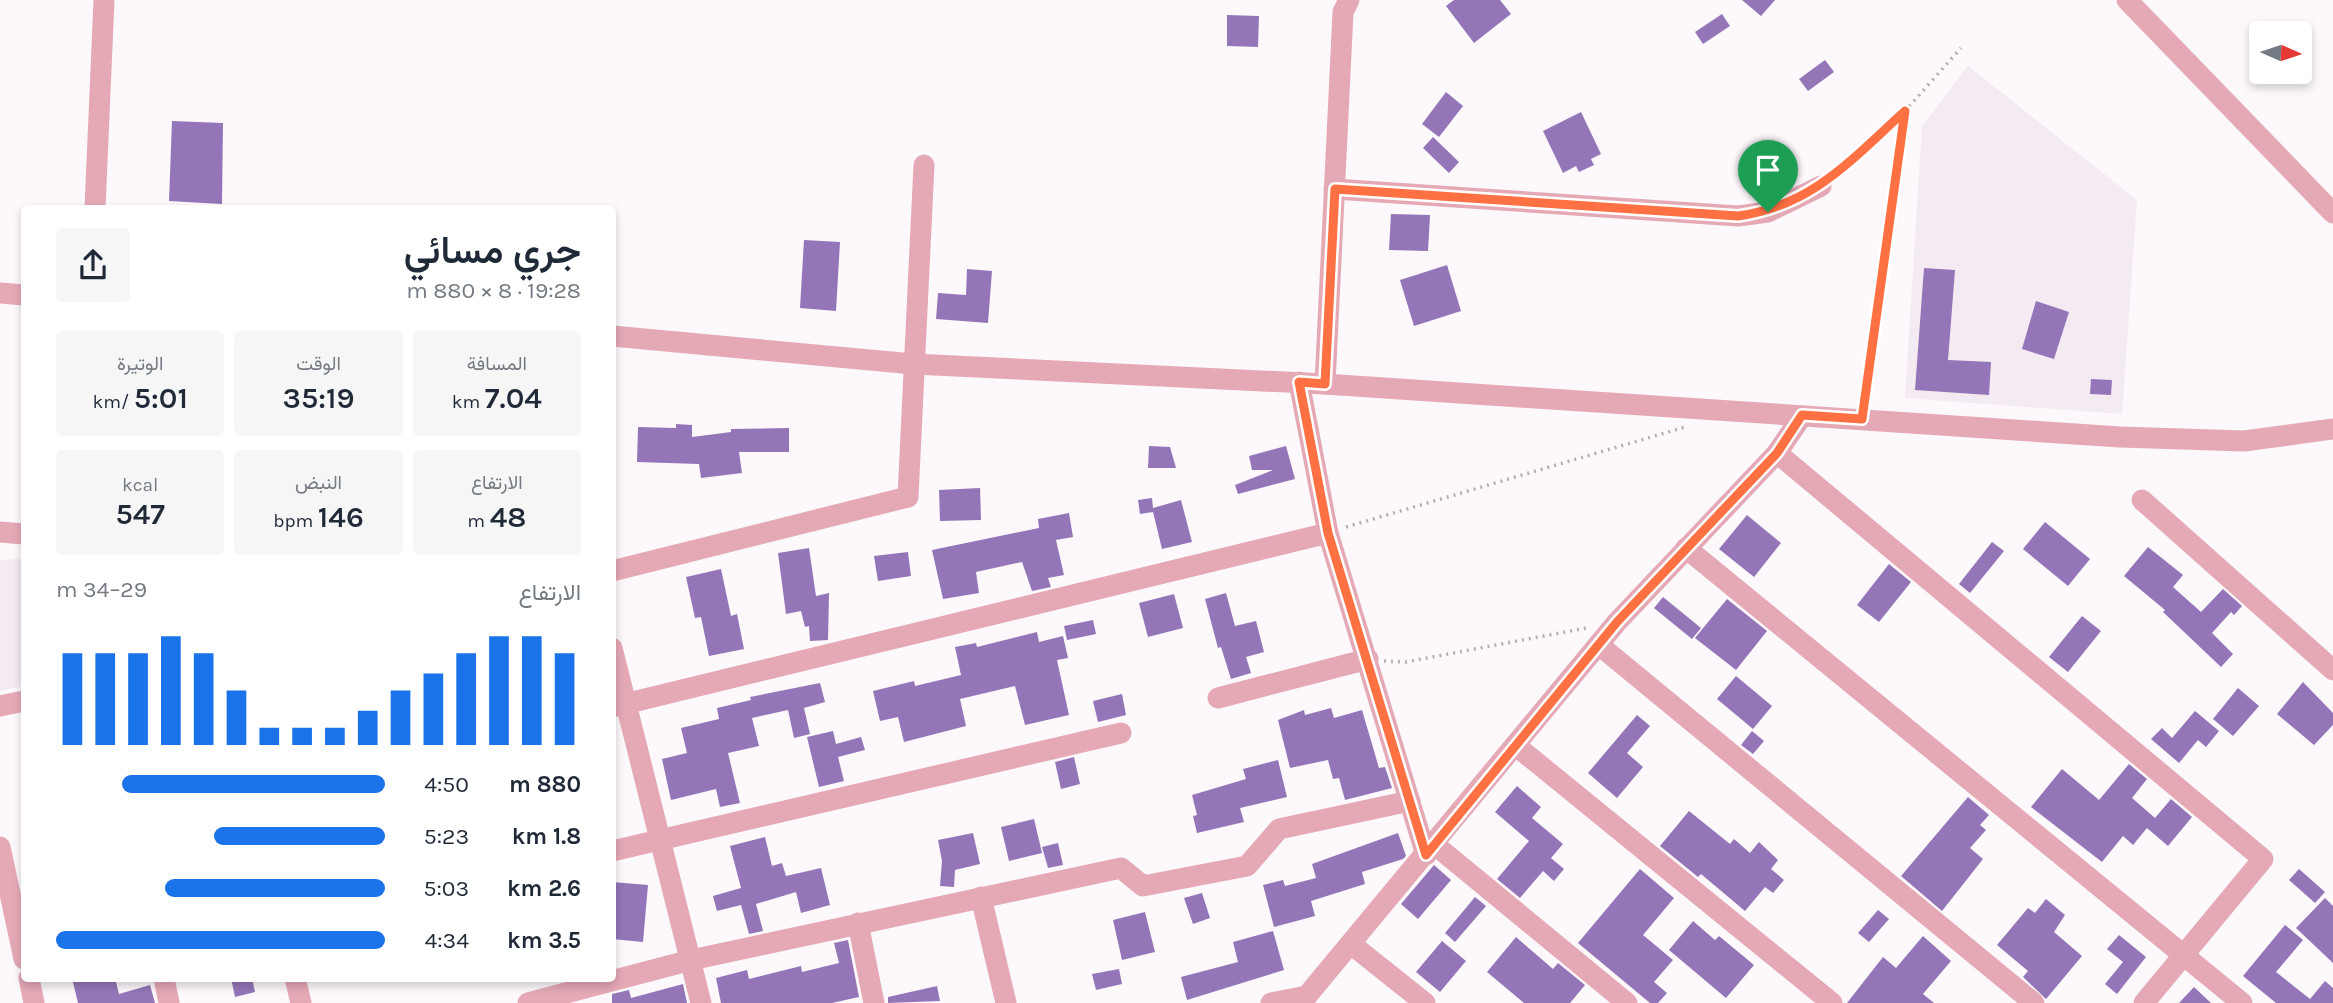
<!DOCTYPE html>
<html lang="ar">
<meta charset="utf-8">
<style>
:root{--surface:#fff;--page:#f6f6f7;--text:#1f2937;--muted:#747a83;--accent:#1a73e8}
body{margin:0;font-family:Karla,Vazirmatn,sans-serif;background:var(--page);color:var(--text);direction:rtl;height:100vh;display:flex;flex-direction:column;font-size:26px;white-space:nowrap}
*{box-sizing:border-box;margin:0}
p{font-size:23px;color:var(--muted)}
.icon{flex:none;width:38px;height:38px;fill:none;stroke:currentColor;stroke-width:2;stroke-linecap:round;stroke-linejoin:round}
.map{position:relative;flex:1;overflow:hidden;direction:ltr}
.side{position:absolute;left:21px;top:205px;width:595px;height:777px;display:flex;flex-direction:column;background:var(--surface);border-radius:7px;box-shadow:0 4px 10px #0003;direction:rtl}
.side>*{flex:none}
.needle{width:46px;rotate:93deg}
.buttons{position:absolute;left:2249px;top:21px;display:grid;gap:14px}
.buttons a{display:grid;place-items:center;width:63px;height:63px;border-radius:7px;background:var(--surface);box-shadow:0 4px 10px #0003;font-size:35px}
.pin{position:absolute;display:grid;place-items:center;width:60px;height:60px;color:#fff;margin:-72px -30px;border-radius:50% 50% 50% 0;rotate:-45deg;box-shadow:0 0 7px #0007}
.pin .icon{rotate:45deg}
.round{display:grid;place-items:center;flex:none;width:74px;height:74px;border-radius:7px;background:var(--page)}
.overview{display:flex;align-items:center;justify-content:space-between;height:119px;padding:0 35px}
h1{font-size:38px;font-weight:600;line-height:52px}
.figures{display:grid;grid-template-columns:repeat(3,1fr);gap:10px;height:119px;padding:7px 35px}
.figures div{display:grid;align-content:center;border-radius:7px;background:var(--page);text-align:center}
.figures b{font-size:30px;font-weight:600}
.figures small{font-size:19px;font-weight:400}
.figures p{font-size:19px}
.chart{height:196px;padding:14px 35px}
.chart p{display:flex;justify-content:space-between}
.chart svg{width:100%;height:126px;margin-top:7px;stroke:var(--accent);stroke-width:6}
ul{padding:0 35px;list-style:none;font-size:23px}
li{display:grid;grid-template-columns:112px 84px 1fr;align-items:center;height:52px}
li i{height:18px;border-radius:9px;background:var(--accent)}
.map>svg:first-child{display:block}
.built{fill:#f4eaf2}
.building{fill:#9476b8}
.lines{fill:none;stroke-linecap:round;stroke-linejoin:round}
.path{stroke:#b2afb2;stroke-width:3.5;stroke-dasharray:2 5;stroke-linecap:butt}
.minor{stroke:#e5a9b6;stroke-width:21}
.route-casing{stroke:#fff;stroke-width:14}
.route{stroke:#ff7043;stroke-width:9}
</style>
<div class="map">
<svg width="2333" height="1003" viewBox="0 0 2333 1003">
<rect width="100%" height="100%" fill="#fcf8fb"/>
<!-- built -->
<g class="built">
<path d="M1968 66 2137 200 2122 414 1905 398 1922 126Z"/>
<path d="M24 559V686L0 691V560Z"/>
</g>
<!-- building -->
<g class="building">
<path d="M1454 0H1500L1511 14 1474 43 1446 6Z"/>
<path d="M1742 0H1775L1761 16Z"/>
<path d="M1722 14 1730 26 1703 44 1695 32Z"/>
<path d="M1227 15 1259 16 1258 47 1227 46Z"/>
<path d="M1825 60 1834 72 1808 91 1799 79Z"/>
<path d="M1446 92 1463 106 1439 137 1422 124Z"/>
<path d="M1581 112 1601 154 1591 159 1594 165 1579 172 1576 166 1563 173 1543 131Z"/>
<path d="M172 121 223 123 222 204 169 201Z"/>
<path d="M1433 137 1459 162 1449 173 1423 148Z"/>
<path d="M1391 214 1430 215 1428 251 1389 250Z"/>
<path d="M804 240 840 242 836 311 800 308Z"/>
<path d="M1447 265 1461 311 1414 326 1400 280Z"/>
<path d="M1924 268 1955 270 1948 360 1991 362 1989 395 1915 390Z"/>
<path d="M967 269 992 271 988 323 936 319 938 293 966 295Z"/>
<path d="M2036 301 2069 312 2054 359 2022 349Z"/>
<path d="M2091 379 2112 380 2111 395 2090 394Z"/>
<path d="M676 424 692 425V437L731 432V429L789 428V452H739L742 473 701 478 699 464 637 462 638 427 676 428Z"/>
<path d="M1149 446 1170 447 1176 468H1148Z"/>
<path d="M1286 446 1295 479 1238 494 1235 485 1273 470H1252L1249 456Z"/>
<path d="M980 488 981 520 940 521 939 490Z"/>
<path d="M1152 498 1153 508 1181 500 1192 542 1162 549 1153 512 1140 514 1138 500Z"/>
<path d="M1069 513 1073 537 1056 540 1064 575 1048 578 1051 587 1032 591 1022 562 976 572 979 593 943 599 932 550 1039 528 1038 519Z"/>
<path d="M1747 515 1781 543 1754 577 1719 549Z"/>
<path d="M2045 522 2090 559 2068 586 2023 549Z"/>
<path d="M1992 542 2004 551 1970 593 1959 584Z"/>
<path d="M2148 547 2183 575 2173 587 2201 612 2223 589 2242 606 2234 615 2231 612 2212 633 2233 654 2221 667 2163 612 2165 610 2124 576Z"/>
<path d="M809 548 816 596 829 593 828 640 810 641 809 626 805 627 801 611 786 614 778 553Z"/>
<path d="M908 552 911 576 878 581 874 556Z"/>
<path d="M1889 564 1911 582 1879 622 1857 605Z"/>
<path d="M721 569 731 616 737 614 744 649 709 656 701 617 695 618 686 577Z"/>
<path d="M1226 593 1235 626 1256 621 1264 652 1246 657 1251 673 1231 679 1221 647 1218 648 1205 599Z"/>
<path d="M1174 594 1183 628 1148 637 1139 603Z"/>
<path d="M1663 597 1701 628 1692 639 1654 608Z"/>
<path d="M1727 599 1767 631 1736 670 1695 638Z"/>
<path d="M2082 616 2101 631 2068 672 2049 657Z"/>
<path d="M1093 620 1096 634 1067 640 1064 626Z"/>
<path d="M1037 632 1039 642 1063 636 1068 658 1057 660 1069 715 1025 725 1015 686 960 699 966 726 904 742 898 717 880 721 873 691 914 681 915 686 961 675 955 647 976 643 977 647Z"/>
<path d="M1736 676 1772 706 1753 729 1717 699Z"/>
<path d="M2303 682 2333 713V725L2314 745 2277 714Z"/>
<path d="M820 683 825 702 804 708 810 734 794 738 788 710 752 718 759 746 728 753 740 803 720 807 716 789 671 800 662 759 687 753 681 728 719 719 717 708 751 700 750 697Z"/>
<path d="M2238 688 2259 706 2233 736 2213 719Z"/>
<path d="M1122 694 1126 715 1098 722 1093 701Z"/>
<path d="M1331 708 1334 718 1362 710 1379 768 1385 767 1392 788 1345 800 1339 778 1333 779 1328 760 1290 768 1278 720 1304 710 1305 715Z"/>
<path d="M2195 711 2219 731 2206 747 2198 740 2179 763 2151 739 2162 728 2172 738Z"/>
<path d="M1637 715 1650 726 1627 753 1643 767 1617 798 1588 773Z"/>
<path d="M833 731 836 744 861 737 865 750 838 757 844 781 819 787 807 737Z"/>
<path d="M1752 731 1764 741 1753 754 1741 745Z"/>
<path d="M1074 757 1080 784 1061 789 1055 762Z"/>
<path d="M1278 760 1287 797 1240 808 1244 822 1197 833 1193 816 1197 815 1192 795 1246 779 1243 769Z"/>
<path d="M2129 764 2147 779 2132 798 2155 818 2171 799 2192 817 2168 846 2147 828 2133 845 2123 836 2102 862 2031 807 2062 769 2099 800Z"/>
<path d="M1517 786 1541 807 1532 818 1563 844 1551 858 1564 869 1554 881 1543 871 1520 898 1497 879 1529 841 1495 812Z"/>
<path d="M1968 797 1989 815 1980 825 1986 830 1970 848 1983 859 1942 911 1901 876Z"/>
<path d="M1689 811 1730 844 1734 839 1750 853 1759 842 1778 860 1771 869 1784 880 1773 893 1765 887 1745 911 1701 874 1698 877 1660 846Z"/>
<path d="M1034 819 1042 853 1009 861 1001 827Z"/>
<path d="M973 833 980 864 955 870 954 887 940 886 942 861 938 840Z"/>
<path d="M1398 833 1406 856 1403 859 1362 872 1365 884 1311 901 1315 916 1274 927 1263 885 1283 880 1285 886 1316 878 1312 864Z"/>
<path d="M765 837 772 866 782 863 786 876 821 868 830 905 801 913 796 892 756 904 763 931 749 934 741 905 717 911 713 896 741 888 730 846Z"/>
<path d="M1058 843 1063 865 1048 868 1042 847Z"/>
<path d="M1434 865 1451 880 1418 919 1401 904Z"/>
<path d="M1640 869 1674 898 1643 935 1673 960 1654 982 1667 993 1658 1003H1650L1578 943Z"/>
<path d="M2299 869 2325 892 2315 903 2289 880Z"/>
<path d="M612 882 648 885 643 942 612 939Z"/>
<path d="M1202 893 1210 918 1193 924 1184 898Z"/>
<path d="M1475 897 1486 906 1455 942 1445 933Z"/>
<path d="M2325 898 2333 906V963L2296 928Z"/>
<path d="M2046 899 2065 915 2054 932 2082 956 2046 999 2023 977 2028 971 1997 945 2028 908 2035 913Z"/>
<path d="M1878 910 1889 919 1869 942 1858 933Z"/>
<path d="M1145 912 1155 952 1122 960 1113 920Z"/>
<path d="M1693 921 1715 940 1719 936 1754 965 1726 998 1669 950Z"/>
<path d="M2285 925 2303 940 2276 972 2310 999 2325 981 2333 988V1003H2276L2243 976Z"/>
<path d="M1273 931 1284 970 1187 1000 1181 977 1238 962 1233 942Z"/>
<path d="M2119 935 2146 957 2117 994 2105 984 2123 962 2107 949Z"/>
<path d="M1923 936 1951 961 1923 994 1934 1003H1847L1883 957 1896 968Z"/>
<path d="M1516 937 1553 969 1558 963 1585 985 1570 1003H1524L1487 972Z"/>
<path d="M848 940 859 997 832 1003H721L716 978 747 970 749 979 801 966 802 972 839 963 834 943Z"/>
<path d="M1442 941 1466 961 1440 992 1416 972Z"/>
<path d="M1119 969 1122 984 1096 990 1092 974Z"/>
<path d="M72 978H115L119 994 150 985 155 1003H78Z"/>
<path d="M231 978H252L255 992 235 997Z"/>
<path d="M683 984 687 1003H612V994L629 990 631 998Z"/>
<path d="M937 986 940 1001 888 1003V997Z"/>
<path d="M2194 987 2211 1003H2179Z"/>
</g>
<g class="lines">
<!-- path -->
<g class="path">
<path d="M1834 175 1903 113"/>
<path d="M1865 403 1905 111 1961 48"/>
<path d="M1346 527 1685 427"/>
<path d="M1384 661 1406 662 1586 628"/>
</g>
<!-- minor -->
<g class="minor">
<path d="M2127 0 2333 213"/>
<path d="M1334 189 1738 216 1768 212 1821 186"/>
<path d="M95 208 104 0"/>
<path d="M0 293 24 295"/>
<path d="M612 336 913 364 1325 384 2120 437 2244 441 2333 429"/>
<path d="M1299 382 1328 533 1426 855"/>
<path d="M1325 384 1343 12 1349 0"/>
<path d="M1777 453 2263 859 2144 1003"/>
<path d="M2142 500 2333 670"/>
<path d="M0 532 24 534"/>
<path d="M1686 548 2242 1003"/>
<path d="M612 571 908 497 924 165"/>
<path d="M1599 645 2034 1003"/>
<path d="M612 648 701 1003"/>
<path d="M1218 698 1368 659"/>
<path d="M0 706 24 701"/>
<path d="M612 707 1328 533"/>
<path d="M1515 745 1832 1003"/>
<path d="M1435 845 1627 1003"/>
<path d="M0 847 24 959"/>
<path d="M612 851 1121 733"/>
<path d="M981 897 1006 1003"/>
<path d="M858 923 874 1003"/>
<path d="M1351 944 1425 1003"/>
<path d="M29 978 34 1003"/>
<path d="M164 978 169 1003"/>
<path d="M295 978 301 1003"/>
<path d="M528 1003 691 960 1121 868 1143 886 1247 866 1279 829 1410 801"/>
<path d="M1271 1003 1307 996"/>
<path d="M1301 1003 1617 622 1777 453 1802 416"/>
</g>
</g>
<g class="lines">
<!-- route casing -->
<g class="route-casing">
<path id="route" d="M1905 111 1862 419 1802 415 1777 453 1617 622 1426 855 1328 533 1299 382 1325 384 1335 189 1738 216C1812 206 1852 159 1905 111Z"/>
</g>
<!-- route -->
<use href="#route" class="route"/>
</g>
</svg>
<div class="buttons">
<a><svg class="needle" viewBox="-14 -14 28 28"><path d="M0-13l5 13h-10z" fill="#e53935"/><path d="M0 13l5-13h-10z" fill="#747a83"/></svg></a>
</div>
<div class="pin" style="left:1768px;top:212px;background:#1e9e55"><svg class="icon" aria-label="arrive" viewBox="0 0 24 24"><path d="M6 21V4h12l-3 4 3 4H6"/></svg></div>
<section class="side">
<div class="overview"><div><h1>جري مسائي</h1><p>19:28 · 8 × 880 m</p></div><a class="round"><svg class="icon" aria-label="share" viewBox="0 0 24 24"><path d="M12 15V3M7 8l5-5 5 5M5 13v7h14v-7"/></svg></a></div>
<div class="figures">
<div><p>المسافة</p><b>7.04<small> km</small></b></div>
<div><p>الوقت</p><b>35:19</b></div>
<div><p>الوتيرة</p><b>5:01<small> /km</small></b></div>
</div>
<div class="figures">
<div><p>الارتفاع</p><b>48<small> m</small></b></div>
<div><p>النبض</p><b>146<small> bpm</small></b></div>
<div><p>kcal</p><b>547</b></div>
</div>
<div class="chart"><p><span>الارتفاع</span>29–34 m</p>
<svg viewBox="0 0 160 44" preserveAspectRatio="none"><path d="M5 44V12M15 44V12M25 44V12M35 44V6M45 44V12M55 44V25M65 44V38M75 44V38M85 44V38M95 44V32M105 44V25M115 44V19M125 44V12M135 44V6M145 44V6M155 44V12"/></svg>
</div>
<ul>
<li><b>880 m</b>4:50<i style="width:80%"></i></li>
<li><b>1.8 km</b>5:23<i style="width:52%"></i></li>
<li><b>2.6 km</b>5:03<i style="width:67%"></i></li>
<li><b>3.5 km</b>4:34<i style="width:100%"></i></li>
</ul>
</section>
</div>
